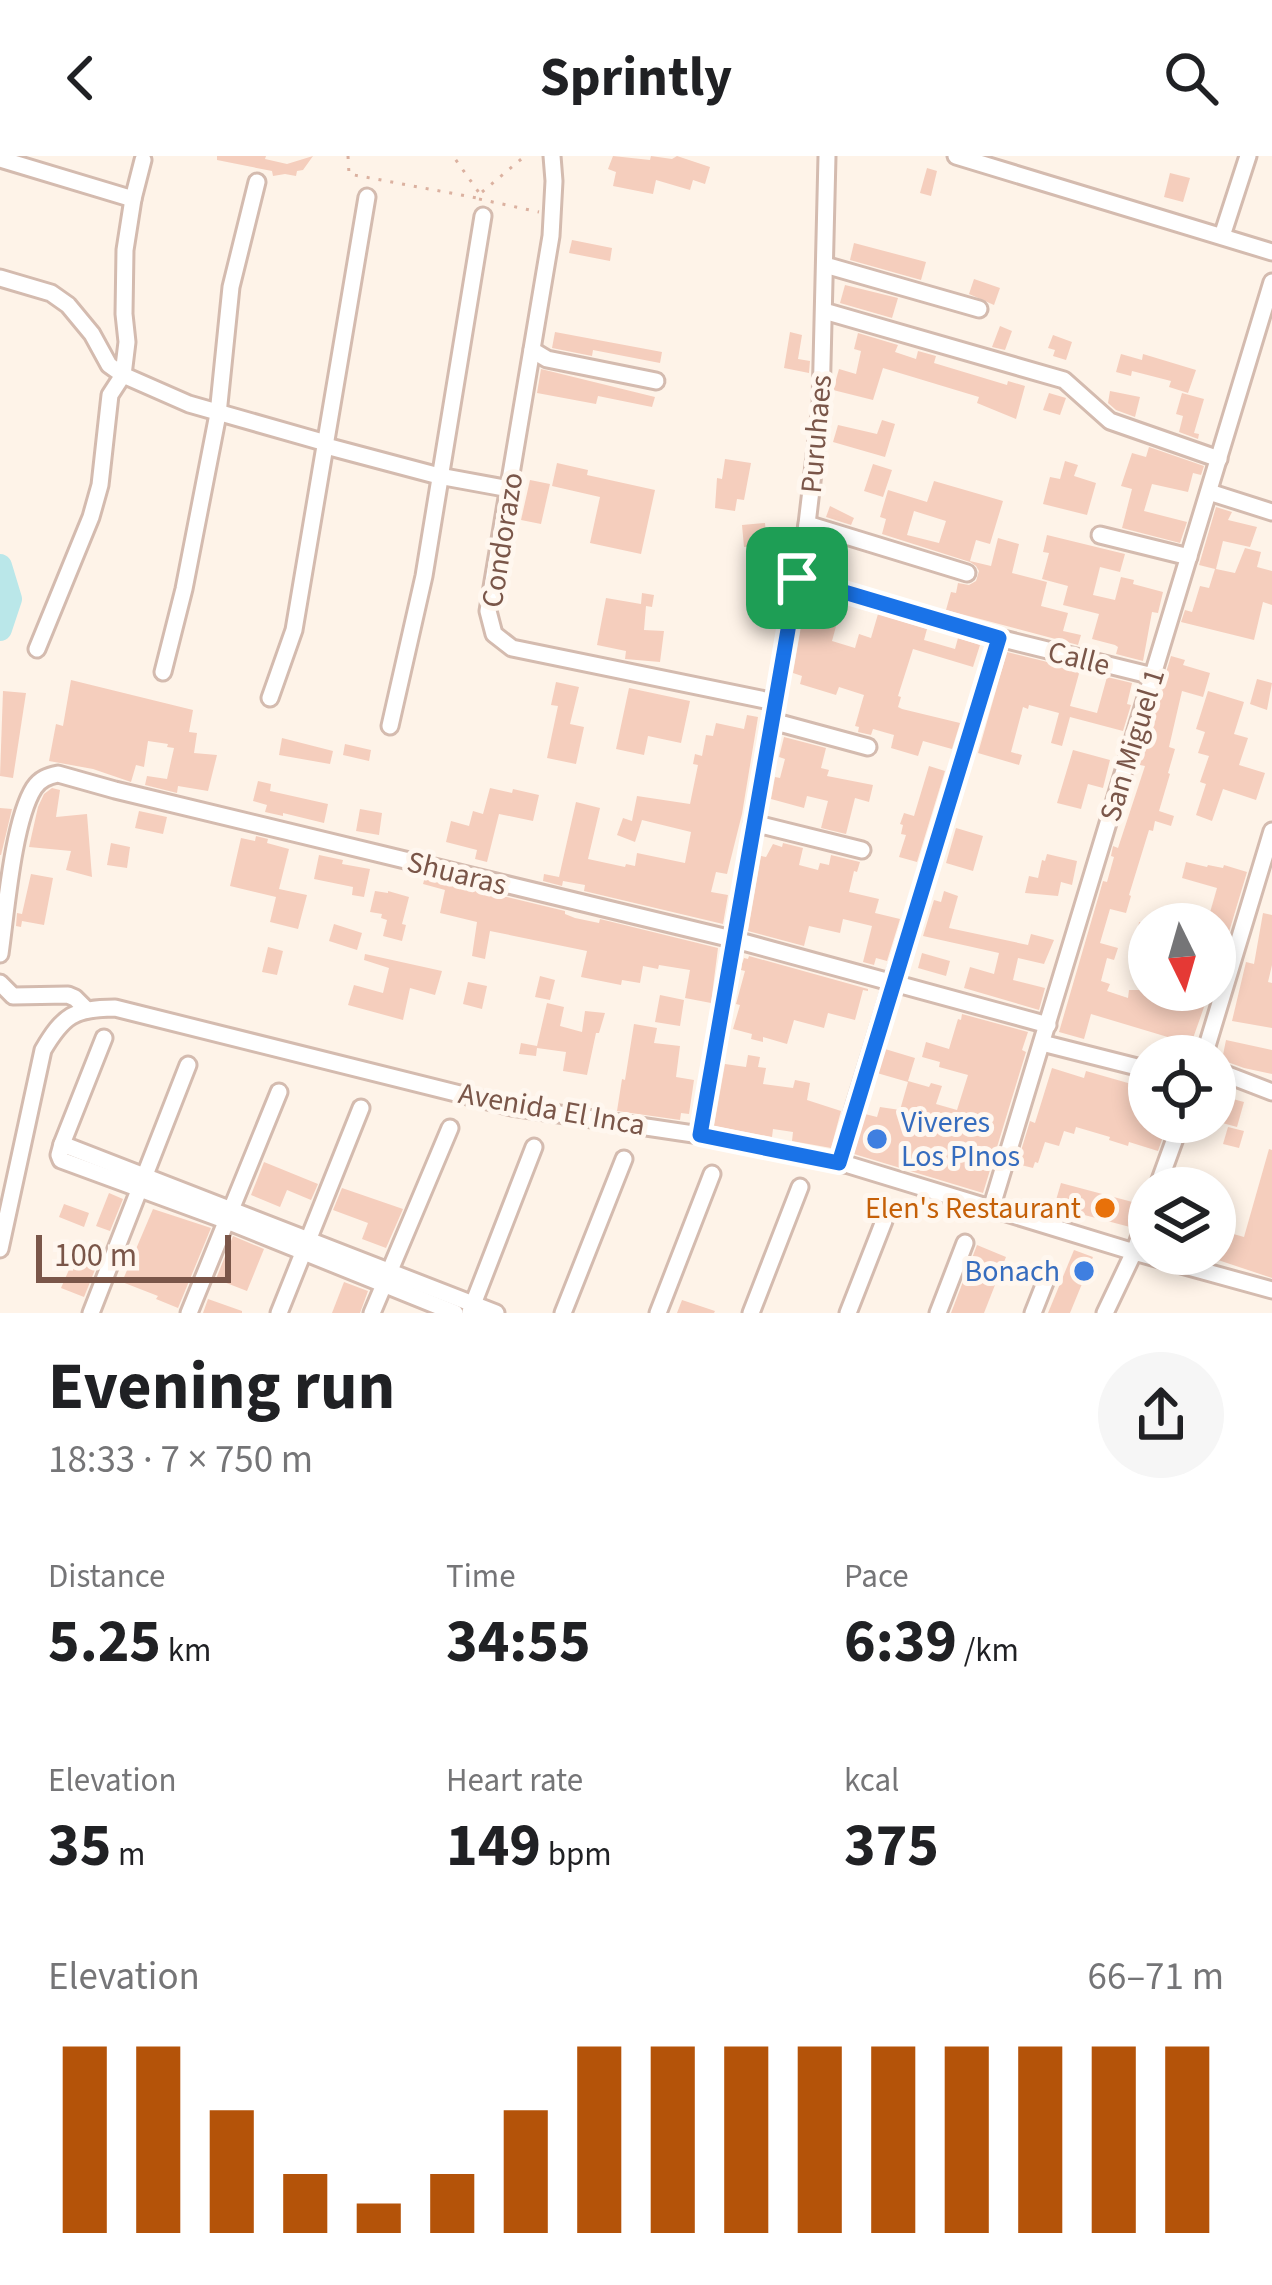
<!DOCTYPE html>
<meta charset="utf-8">
<style>
:root{--surface:#fff;--page:#f6f6f6;--text:#202124;--muted:#757577;--accent:#b45309}
body{margin:0;font-family:"Source Sans 3",sans-serif;background:var(--page);color:var(--text);height:100vh;display:flex;flex-direction:column;font-size:45px;white-space:nowrap}
*{box-sizing:border-box;margin:0}
p{font-size:39px;color:var(--muted)}
.icon{flex:none;width:66px;height:66px;fill:none;stroke:currentColor;stroke-width:2;stroke-linecap:round;stroke-linejoin:round}
.map{position:relative;height:1157px;overflow:hidden}
.panel{display:flex;flex-direction:column;background:var(--surface);flex:1}
.panel>*{flex:none}
.needle{width:78px;rotate:175deg}
.tools{position:absolute;left:1128px;top:747px;display:grid;gap:24px}
.tools a{display:grid;place-items:center;width:108px;height:108px;border-radius:50%;background:var(--surface);box-shadow:0 6px 18px #0003;font-size:60px}
.scale{position:absolute;left:36px;bottom:30px;width:195px;box-sizing:border-box;padding-left:12px;border:6px solid #7a5649;border-top:0;font-size:33px;line-height:42px;white-space:nowrap;color:#7a5649;-webkit-text-stroke:9px #fff7ef;paint-order:stroke}
.pin{position:absolute;display:grid;place-items:center;width:102px;height:102px;color:#fff;margin:-51px;border-radius:24px;box-shadow:0 6px 18px #0006}
.round{display:grid;place-items:center;flex:none;width:126px;height:126px;border-radius:63px;background:var(--page)}
.headline{display:flex;align-items:center;justify-content:space-between;height:204px;padding:0 48px}
h1{font-size:66px;font-weight:700;line-height:90px}
.stats{display:grid;grid-template-columns:repeat(3,1fr);gap:18px;height:204px;padding:12px 48px}
.stats div{display:grid;align-content:center}
.stats b{font-size:60px;font-weight:700}
.stats small{font-size:33px;font-weight:400}
.stats p{font-size:33px}
.chart{height:336px;padding:24px 48px}
.chart p{display:flex;justify-content:space-between}
.chart svg{width:100%;height:216px;margin-top:12px;stroke:var(--accent);stroke-width:6}
header{display:flex;justify-content:space-between;align-items:center;height:156px;padding:0 48px;background:var(--surface);font-size:54px;font-weight:700}
.map>svg:first-child{display:block}
.lines{fill:none;stroke-linecap:round;stroke-linejoin:round}
.river{stroke:#bae7e9;stroke-width:24}
.building{fill:#f5cebd;fill-rule:evenodd}
.minor-casing{stroke:#d4bbaf;stroke-width:21}
.path{stroke:#dbb1a0;stroke-width:3;stroke-dasharray:3 9;stroke-linecap:butt}
.minor{stroke:#fff;stroke-width:15}
.route-casing{stroke:#fff;stroke-width:24}
.route{stroke:#1a73e8;stroke-width:15}
.shop-dot{fill:#3f7fe0;stroke:#fff7ef;stroke-width:4.5}
.food-dot{fill:#e8710a;stroke:#fff7ef;stroke-width:4.5}
.labels{text-anchor:middle;stroke-width:10;stroke-linejoin:round;paint-order:stroke}
.street-label{font-size:30px;fill:#7a5649;stroke:#fff7ef}
.shop-label{font-size:30px;fill:#366cbe;stroke:#fff7ef;text-anchor:start}
.food-label{font-size:30px;fill:#c56008;stroke:#fff7ef;text-anchor:end}
</style>
<header><svg class="icon" aria-label="back" viewBox="0 0 24 24"><path d="M15 5l-7 7 7 7"/></svg>Sprintly<svg class="icon" aria-label="search" viewBox="0 0 24 24"><circle cx="10" cy="10" r="6"/><path d="M15 15l6 6"/></svg></header>
<div class="map">
<svg width="1272" height="1157" viewBox="0 0 1272 1157">
<rect width="100%" height="100%" fill="#fef3e8"/>
<g class="lines">
<!-- river -->
<path class="river" d="M0 410 10 443 0 473"/>
</g>
<!-- building -->
<g class="building">
<path d="M217 0H266L265 3 287 8 313 0 303 14 297 15 296 20 285 18 273 20 272 15 217 4Z"/>
<path d="M613 0 650 4 651 0 672 3 677 0 710 11 705 28 693 24 690 34 656 24 653 38 613 30 616 16 608 13Z"/>
<path d="M927 12 937 15 931 40 920 37Z"/>
<path d="M1170 17 1190 22 1183 46 1164 41Z"/>
<path d="M572 84 612 92 610 105 569 97Z"/>
<path d="M854 87 926 106 921 124 850 104Z"/>
<path d="M974 123 1000 132 994 149 969 138Z"/>
<path d="M845 129 898 142 892 162 840 147Z"/>
<path d="M1000 170 1012 175 1005 194 992 191Z"/>
<path d="M555 176 662 196 660 207 593 194 592 200 552 192Z"/>
<path d="M790 176 802 179 798 203 810 205 809 217 784 212Z"/>
<path d="M858 177 898 189 895 196 916 203 918 195 936 200 934 207 1007 229 1008 225 1025 230 1016 263 977 247 979 241 883 212 873 244 833 234 839 213 856 218 861 195 854 193Z"/>
<path d="M1053 179 1072 186 1066 204 1053 200 1055 194 1048 192Z"/>
<path d="M1121 198 1142 204 1143 198 1196 214 1188 237 1169 231 1171 225 1132 215 1131 220 1116 216Z"/>
<path d="M541 213 655 241 652 251 598 240 596 248 537 237Z"/>
<path d="M1110 235 1140 241 1135 261 1116 254 1108 247Z"/>
<path d="M1049 237 1066 242 1060 259 1043 254Z"/>
<path d="M1182 237 1204 243 1194 277 1199 278 1198 283 1179 276 1183 260 1176 258Z"/>
<path d="M882 264 895 268 885 301 833 286 838 269 877 278Z"/>
<path d="M1149 291 1204 310 1201 319 1193 317 1188 336 1152 328 1144 355 1187 366 1180 387 1122 372 1132 333 1121 330 1132 297 1146 301Z"/>
<path d="M725 303 751 307 744 344 737 343 735 355 715 352 717 322 722 323Z"/>
<path d="M1065 305 1078 309 1074 320 1096 327 1087 359 1043 348 1050 321 1060 323Z"/>
<path d="M557 307 588 314 587 319 655 334 641 398 590 387 600 341 552 330Z"/>
<path d="M873 308 892 314 883 341 864 335Z"/>
<path d="M530 324 550 328 541 368 521 364Z"/>
<path d="M934 325 1003 345 990 388 976 384 970 405 991 410 998 382 1019 388 1012 417 1047 426 1041 450 1068 457 1063 475 1081 479 1078 489 946 454 951 436 956 437 958 427 969 429 976 425 979 415 976 410 970 406 882 378 886 363 880 361 888 334 927 346ZM914 355 946 365 939 387 907 379Z"/>
<path d="M830 350 854 362 851 369 826 361Z"/>
<path d="M1216 351 1232 356 1228 364 1257 371 1250 391 1223 385 1216 413 1235 417 1245 392 1261 396 1257 411 1272 415V449L1263 446 1254 484 1181 466 1185 454 1192 456 1200 430 1209 432 1215 413 1199 409Z"/>
<path d="M765 367 767 389 744 391 742 369Z"/>
<path d="M1047 379 1125 398 1120 416 1100 411 1093 439 1115 444 1121 421 1134 424 1133 428 1163 436 1158 457 1152 456 1143 505 1116 498 1118 491 1115 489 1092 483 1099 458 1063 449 1068 430 1042 423 1049 397 1043 396Z"/>
<path d="M825 393 838 396 832 420 819 416Z"/>
<path d="M642 437 654 439 652 451 646 450 644 474 664 475 660 506 625 503 626 495 597 489 606 442 641 448Z"/>
<path d="M811 439 842 448 832 485 855 492 859 478 871 482 878 458 927 473 924 484 955 493 958 482 980 489 973 511 913 493 898 540 901 541 898 551 902 553 960 567 952 593 923 585 918 600 891 592 894 579 873 573 871 579 858 576 859 571 855 570 864 539 839 531 836 539 800 528 802 520 793 517 802 465Z"/>
<path d="M1007 496 1080 514 1070 550 1097 557 1107 521 1132 527 1127 548 1131 549 1123 575 1070 561 1062 590 1051 587 1059 557 1029 549 1028 553 1023 551 1011 596 1022 599 1019 609 978 597Z"/>
<path d="M1171 500 1185 504 1183 509 1210 517 1203 541 1182 535 1169 591 1175 593 1168 617 1170 618 1159 655 1174 660 1171 670 1155 665 1153 675 1149 674 1129 739 1131 740 1126 757 1110 753 1100 787 1118 792 1114 804 1107 802 1101 825 1110 828 1107 835 1128 842 1129 834H1210L1191 888 1091 858 1084 883 1059 876 1103 725 1107 726 1114 701 1111 700 1113 690 1118 692 1145 610 1140 609 1146 582Z"/>
<path d="M1257 523 1272 527 1267 554 1250 548Z"/>
<path d="M71 524 193 554 189 576 197 577 194 597 217 599 208 635 178 630 177 637 145 629 147 620 167 623 174 592 167 591 168 588 148 585 144 611 136 609 131 626 93 613 49 605 56 568 63 570Z"/>
<path d="M556 526 579 531 570 568 584 571 576 608 547 602 558 550 551 549Z"/>
<path d="M629 532 690 545 681 587 648 580 644 599 616 593Z"/>
<path d="M3 535 26 537 13 622 0 620Z"/>
<path d="M1208 535 1244 546 1234 578 1248 582 1239 609 1265 617 1256 644 1223 633 1212 665 1196 659 1206 628 1200 626 1209 600 1198 597 1205 576 1196 573Z"/>
<path d="M747 559 758 561 742 658 727 718 716 716 711 736 728 739 723 768 584 735 585 729 563 725 562 730 543 725 544 718 559 721 576 646 600 652 588 703 625 711 626 708 635 710 637 697 685 707 691 676 642 664 635 686 617 679 623 662 632 665 637 640 690 648 698 609 693 608 695 598 702 600 706 579 713 580 716 567 744 573Z"/>
<path d="M784 581 826 592 821 612 829 614 827 620 873 629 869 646 855 642 846 678 821 672 828 645 807 640 804 652 771 643 775 621 780 622 785 603 779 601Z"/>
<path d="M282 582 333 595 330 608 279 599Z"/>
<path d="M345 588 371 594 369 605 343 599Z"/>
<path d="M1073 594 1110 604 1103 632 1088 628 1081 653 1057 647Z"/>
<path d="M929 610 945 615 917 706 899 701 906 679 901 678 903 669 900 668 904 657 914 660Z"/>
<path d="M258 625 271 628 270 635 328 648 324 667 283 657V660L265 656 267 649 253 645Z"/>
<path d="M52 632 60 634 56 661 87 658 92 721 66 714 71 695 29 691 38 651 44 638Z"/>
<path d="M490 632 512 637 513 633 539 639 533 665 499 658 487 706 475 703 477 694 446 686 451 665 469 670 473 655 483 658Z"/>
<path d="M0 652 12 653 1 699H0Z"/>
<path d="M360 653 382 657 379 679 356 675Z"/>
<path d="M139 655 167 661 163 678 135 672Z"/>
<path d="M956 672 983 680 973 715 946 707Z"/>
<path d="M256 680 268 683 267 687 289 693 279 733 307 739 298 773 270 766 276 741 230 730 241 682 255 685Z"/>
<path d="M111 687 130 691 127 712 107 709Z"/>
<path d="M783 687 803 692 799 709 818 714 820 707 829 709 831 699 860 706 857 716 854 715 849 736 879 743 875 757 900 763 887 805 876 802 874 809 863 806 872 770 843 763 840 777 809 770 804 790 748 775 761 700 766 701 773 688 782 691Z"/>
<path d="M1047 698 1077 705 1072 729 1061 726 1058 740 1025 737 1029 720 1038 722 1042 704 1045 705Z"/>
<path d="M319 699 343 704 342 708 370 713 364 741 352 739 353 731 314 723Z"/>
<path d="M1186 706 1207 711 1208 709 1223 712 1224 709 1247 716 1226 786 1215 783V768H1183L1187 753 1209 760 1217 732 1182 722Z"/>
<path d="M31 718 53 722 44 769 22 765 21 771 16 770 17 757 22 758Z"/>
<path d="M425 721 565 755V758L575 762 599 767 600 763 718 792 711 847 685 842 690 814 659 809 658 813 643 810 640 827 622 824 621 829 581 821 587 795 490 775 485 803 472 800 477 766 440 757 445 734 423 728Z"/>
<path d="M375 735 388 737V735L409 741 402 768 406 769 402 785 383 780 387 764 381 762 382 758 370 756Z"/>
<path d="M944 735 958 740 949 772 1028 789 1031 778 1054 784 1044 808 1018 802 1013 824 1045 832 1039 854 964 832 970 811 994 818 999 797 923 780 934 744 941 746Z"/>
<path d="M1263 757 1272 759V809L1268 826 1272 827V872L1232 865 1246 806 1254 808Z"/>
<path d="M1139 766 1149 769V821L1135 817 1143 790 1136 788Z"/>
<path d="M334 768 362 777 357 794 329 785Z"/>
<path d="M268 791 283 795 277 819 262 816Z"/>
<path d="M922 797 950 805 946 820 918 812Z"/>
<path d="M365 798 442 815 435 839 410 832 403 864 348 849 354 829 383 837 389 812 364 804Z"/>
<path d="M749 800 868 833V835L863 834 855 864 828 857 824 872 794 864 787 888 763 881V886L751 883 752 878 733 873 740 849 736 848 745 815 741 814 742 808 744 802 748 803Z"/>
<path d="M540 820 555 824 550 844 535 841Z"/>
<path d="M468 826 487 830 482 853 463 848Z"/>
<path d="M660 839 684 844 680 870 655 866Z"/>
<path d="M547 847 564 851 560 870 582 876 585 855 605 857 599 877H596L587 919 563 915 566 896 537 892 536 900 519 898 521 887 537 890Z"/>
<path d="M962 858 1028 876 1022 894 1026 896 983 1037 854 998 865 958 877 961 880 951 900 954 908 926 877 917 885 893 915 902 908 925 929 931 931 927 942 930 936 948 957 954 968 919 939 911 940 906 922 901 926 886 949 893 958 863 961 864Z"/>
<path d="M634 868 657 872 654 887 680 890 676 921 694 924 689 958 681 957 680 964 617 955 622 923 625 924Z"/>
<path d="M1226 884 1272 894V918L1244 912 1222 904Z"/>
<path d="M748 899 760 901 758 911 766 912 763 928 793 932 795 924 810 927 807 944 841 955 831 992 792 985 793 976 773 973 772 981 714 970 725 908 746 911Z"/>
<path d="M1052 912 1084 922 1086 915 1149 933V966H1168L1158 995 1129 986 1128 990 1109 984 1110 981 1076 971 1074 978 1064 975 1059 990 1045 986 1038 1007 1035 1006 1033 1012 1017 1008 1030 965 1035 967Z"/>
<path d="M1218 939 1244 946 1237 971 1215 965Z"/>
<path d="M1228 971 1244 975 1239 992 1223 988Z"/>
<path d="M1269 993 1272 994V1122L1215 1103V1076L1222 1078 1223 1075 1244 1081Z"/>
<path d="M264 1006 318 1028 311 1044 287 1034 280 1051 251 1039Z"/>
<path d="M1061 1027 1140 1048 1130 1071 1054 1051Z"/>
<path d="M342 1032 403 1053 386 1092 362 1083 368 1067 333 1054Z"/>
<path d="M109 1037 123 1043 110 1075 96 1070Z"/>
<path d="M64 1048 89 1057 84 1071 59 1061Z"/>
<path d="M153 1053 211 1072 178 1152 156 1143 158 1140 122 1126Z"/>
<path d="M233 1080 264 1093 247 1135 216 1123Z"/>
<path d="M977 1089 1006 1101 984 1157H951Z"/>
<path d="M79 1091 101 1099 84 1141 61 1132Z"/>
<path d="M1074 1094 1093 1101 1070 1157H1048Z"/>
<path d="M344 1126 368 1135 360 1157H332Z"/>
<path d="M208 1143 242 1155V1157H203Z"/>
<path d="M682 1144 715 1155 714 1157H677Z"/>
</g>
<g class="lines">
<!-- minor casing -->
<g class="minor-casing">
<g id="minor">
<path d="M552 0 554 25 551 80 488 455 494 478 512 492 775 546"/>
<path d="M956 0 1272 96"/>
<path d="M0 3 133 43"/>
<path d="M1222 80 1248 0"/>
<path d="M825 109 979 153"/>
<path d="M0 122 51 137 68 149 92 178 109 209 123 219 189 248 326 287V290L439 320 510 333"/>
<path d="M824 155 1064 224 1110 265 1219 303"/>
<path d="M532 194 547 203 656 225"/>
<path d="M1209 336 1272 356"/>
<path d="M807 368 967 417"/>
<path d="M1100 379 1189 401"/>
<path d="M797 422 999 482 1153 520"/>
<path d="M37 493 91 361 100 329 110 239 123 219 127 186 124 158 125 94 133 43 143 4"/>
<path d="M163 516 184 433 218 258 231 131 257 26"/>
<path d="M270 542 294 474 367 41"/>
<path d="M772 565 868 591"/>
<path d="M390 570 424 420 483 60"/>
<path d="M753 667 862 694"/>
<path d="M0 798C6 756 13 665 34 632 40 623 48 620 58 618L115 634 732 783 1048 869"/>
<path d="M0 827 13 840 68 839 75 842 87 854"/>
<path d="M104 882 62 988 59 999 61 1004 227 1065 455 1157"/>
<path d="M1042 887 1149 914"/>
<path d="M1204 900 1272 675"/>
<path d="M1215 914 1272 936"/>
<path d="M700 979 807 368 821 249 827 0"/>
<path d="M62 988 496 1157"/>
<path d="M839 1007 855 949 999 482"/>
<path d="M1157 1032 1181 966"/>
<path d="M991 1053 1272 126"/>
<path d="M0 1093 43 894C63 860 74 852 115 852L512 951 700 979 849 1009 1134 1096 1272 1134"/>
<path d="M470 1156 534 991"/>
<path d="M91 1157 188 909"/>
<path d="M189 1157 279 936"/>
<path d="M279 1157 361 952"/>
<path d="M372 1157 450 972"/>
<path d="M563 1157 624 1003"/>
<path d="M658 1157 712 1018"/>
<path d="M751 1157 800 1031"/>
<path d="M848 1157 884 1065"/>
<path d="M938 1157 965 1087"/>
<path d="M1033 1157 1048 1119"/>
<path d="M1105 1157 1134 1096 1149 1055"/>
</g>
</g>
<!-- path -->
<g class="path">
<path d="M348 0 349 18 477 42 480 38 453 0"/>
<path d="M482 36 525 0"/>
<path d="M479 43 539 56"/>
</g>
<!-- minor -->
<use href="#minor" class="minor"/>
</g>
<g class="lines">
<!-- route casing -->
<g class="route-casing">
<path id="route" d="M797 422 999 482 839 1007 700 979Z"/>
</g>
<!-- route -->
<use href="#route" class="route"/>
</g>
<!-- markers -->
<g class="shop-dot">
<circle cx="877" cy="983" r="12"/>
<circle cx="1084" cy="1115" r="12"/>
</g>
<circle class="food-dot" cx="1105" cy="1052" r="12"/>
<g class="labels">
<!-- street labels -->
<g class="street-label">
<text transform="translate(816 278) rotate(-85)" y="10">Puruhaes</text>
<text transform="translate(502 384) rotate(-81)" y="10">Condorazo</text>
<text transform="translate(1079 502) rotate(14)" y="10">Calle</text>
<text transform="translate(1132 589) rotate(-73)" y="10">San Miguel 1</text>
<text transform="translate(457 717) rotate(14)" y="10">Shuaras</text>
<text transform="translate(552 953) rotate(10)" y="10">Avenida El Inca</text>
</g>
<!-- shop labels -->
<g class="shop-label">
<text x="901" y="976">Viveres<tspan x="901" dy="34">Los PInos</tspan></text>
<text x="1060" y="1125" text-anchor="end">Bonach</text>
</g>
<!-- food labels -->
<g class="food-label">
<text x="1081" y="1062">Elen's Restaurant</text>
</g>
</g>
</svg>
<div class="tools">
<a><svg class="needle" viewBox="-14 -14 28 28"><path d="M0-13l5 13h-10z" fill="#e53935"/><path d="M0 13l5-13h-10z" fill="#757577"/></svg></a>
<a><svg class="icon" aria-label="locate" viewBox="0 0 24 24"><circle cx="12" cy="12" r="6"/><path d="M12 2v4M12 18v4M2 12h4M18 12h4"/></svg></a>
<a><svg class="icon" aria-label="layers" viewBox="0 0 24 24"><path d="M12 4l9 5-9 5-9-5zM3 14l9 5 9-5"/></svg></a>
</div>
<div class="scale">100 m</div>
<div class="pin" style="left:797px;top:422px;background:#1e9e55"><svg class="icon" aria-label="arrive" viewBox="0 0 24 24"><path d="M6 21V4h12l-3 4 3 4H6"/></svg></div>
</div>
<section class="panel">
<div class="headline"><div><h1>Evening run</h1><p>18:33 · 7 × 750 m</p></div><a class="round"><svg class="icon" aria-label="share" viewBox="0 0 24 24"><path d="M12 15V3M7 8l5-5 5 5M5 13v7h14v-7"/></svg></a></div>
<div class="stats">
<div><p>Distance</p><b>5.25<small> km</small></b></div>
<div><p>Time</p><b>34:55</b></div>
<div><p>Pace</p><b>6:39<small> /km</small></b></div>
</div>
<div class="stats">
<div><p>Elevation</p><b>35<small> m</small></b></div>
<div><p>Heart rate</p><b>149<small> bpm</small></b></div>
<div><p>kcal</p><b>375</b></div>
</div>
<div class="chart"><p><span>Elevation</span>66–71 m</p>
<svg viewBox="0 0 160 44" preserveAspectRatio="none"><path d="M5 44V6M15 44V6M25 44V19M35 44V32M45 44V38M55 44V32M65 44V19M75 44V6M85 44V6M95 44V6M105 44V6M115 44V6M125 44V6M135 44V6M145 44V6M155 44V6"/></svg>
</div>
</section>
